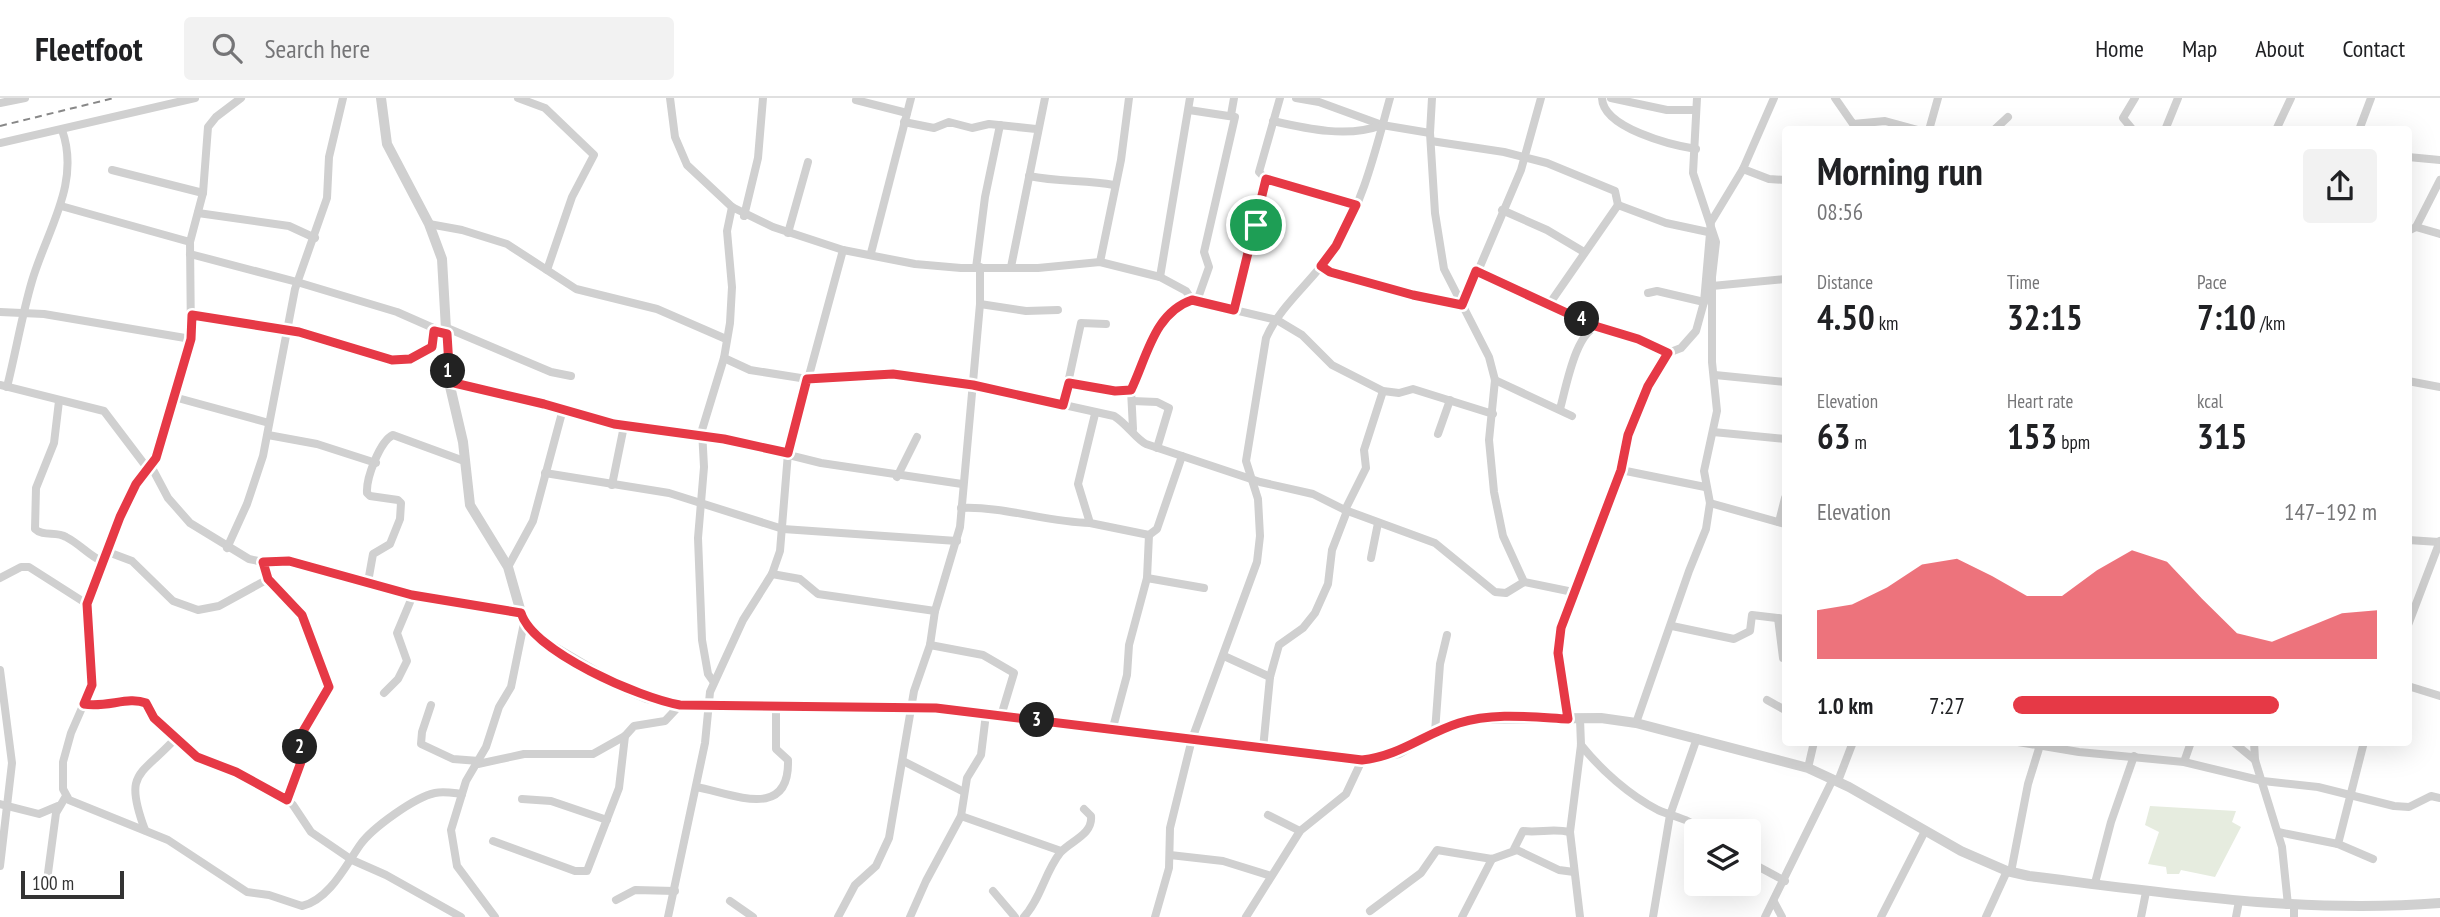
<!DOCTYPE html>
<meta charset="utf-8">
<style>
:root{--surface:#fff;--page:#f2f2f2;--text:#202124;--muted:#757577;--line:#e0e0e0;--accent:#e63946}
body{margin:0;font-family:"PT Sans Narrow",sans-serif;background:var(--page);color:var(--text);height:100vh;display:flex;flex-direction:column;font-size:26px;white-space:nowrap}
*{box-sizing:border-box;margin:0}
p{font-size:23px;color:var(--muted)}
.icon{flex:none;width:38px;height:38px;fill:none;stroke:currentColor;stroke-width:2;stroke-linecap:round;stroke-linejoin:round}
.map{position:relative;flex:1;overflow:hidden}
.side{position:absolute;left:1782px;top:28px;width:630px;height:620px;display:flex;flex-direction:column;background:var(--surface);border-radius:7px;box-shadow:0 7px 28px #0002}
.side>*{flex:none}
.controls{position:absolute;left:1684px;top:721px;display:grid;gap:14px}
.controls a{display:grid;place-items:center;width:77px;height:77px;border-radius:7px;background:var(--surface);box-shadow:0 7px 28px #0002;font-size:35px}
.scale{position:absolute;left:21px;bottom:18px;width:103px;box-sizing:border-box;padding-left:7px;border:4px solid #333;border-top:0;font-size:19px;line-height:24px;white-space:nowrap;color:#333;-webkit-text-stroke:5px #fff;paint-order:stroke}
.pin{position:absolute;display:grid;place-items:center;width:60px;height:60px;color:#fff;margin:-30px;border:4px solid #fff;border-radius:50%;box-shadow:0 2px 7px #0007}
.km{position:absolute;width:35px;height:35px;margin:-18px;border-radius:50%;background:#222;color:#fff;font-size:19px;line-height:35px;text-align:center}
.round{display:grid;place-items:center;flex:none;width:74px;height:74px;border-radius:7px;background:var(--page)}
.summary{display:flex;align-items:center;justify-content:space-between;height:119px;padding:0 35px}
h1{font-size:38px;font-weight:700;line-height:52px}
.figures{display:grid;grid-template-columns:repeat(3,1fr);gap:10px;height:119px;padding:7px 35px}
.figures div{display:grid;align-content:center}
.figures b{font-size:35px;font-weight:700}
.figures small{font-size:19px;font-weight:400}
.figures p{font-size:19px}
.chart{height:196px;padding:14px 35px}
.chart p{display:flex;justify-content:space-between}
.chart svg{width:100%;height:126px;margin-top:7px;fill:var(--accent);opacity:.7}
ul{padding:0 35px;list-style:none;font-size:23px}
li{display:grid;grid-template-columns:112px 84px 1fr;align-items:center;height:52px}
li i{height:18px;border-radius:9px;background:var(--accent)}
header{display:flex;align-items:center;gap:42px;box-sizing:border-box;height:98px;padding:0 35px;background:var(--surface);border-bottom:2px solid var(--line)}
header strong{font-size:33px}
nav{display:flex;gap:38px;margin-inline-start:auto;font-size:24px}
.search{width:490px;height:63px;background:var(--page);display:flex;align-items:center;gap:18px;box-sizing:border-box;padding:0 24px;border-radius:7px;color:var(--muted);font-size:26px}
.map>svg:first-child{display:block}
.green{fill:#e6ecdf}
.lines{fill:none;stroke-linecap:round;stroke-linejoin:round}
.minor{stroke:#d0d0d0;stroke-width:8}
.tertiary{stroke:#d0d0d0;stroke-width:10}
.rail{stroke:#888;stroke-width:2;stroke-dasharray:7 5;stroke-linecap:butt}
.route-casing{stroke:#fff;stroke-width:14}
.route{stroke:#e63946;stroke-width:9}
</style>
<header>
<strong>Fleetfoot</strong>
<div class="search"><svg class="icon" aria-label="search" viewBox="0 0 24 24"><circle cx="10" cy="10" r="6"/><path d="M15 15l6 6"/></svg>Search here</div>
<nav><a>Home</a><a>Map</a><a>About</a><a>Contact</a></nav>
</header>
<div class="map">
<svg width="2440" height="819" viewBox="0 0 2440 819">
<rect width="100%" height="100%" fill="#fff"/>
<!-- green -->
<path class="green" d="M2150 708 2236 713 2232 724 2241 729 2215 779 2181 772 2179 776H2167L2166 769 2148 766 2159 734 2145 727Z"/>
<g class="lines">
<!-- minor -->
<g class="minor">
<path d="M241 0 216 19 208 29 203 95 190 144 191 241 160 348 120 419 87 506 92 587 71 635 63 664V691L69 702 168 742 247 794 269 797 302 808C329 802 346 767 360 747 372 730 415 699 435 695 444 693 453 695 462 696"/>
<path d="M518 0 545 10 594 57 572 99 547 172"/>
<path d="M670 0 675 39 687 67 732 109 773 129 843 152 915 166 961 170H1038L1100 164 1160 179 1186 193 1192 202 1277 222 1302 237 1332 267 1383 293 1399 295 1413 291 1493 316"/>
<path d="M1296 0 1319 4 1382 27 1430 35"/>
<path d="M1432 0 1430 35 1435 115 1444 171 1489 259 1495 282 1489 342 1494 394 1503 438 1524 484 1573 494"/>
<path d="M1602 0C1603 30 1671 47 1696 51"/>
<path d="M1611 0 1667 12H1696"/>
<path d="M1835 0 1853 26 1885 23 1918 32"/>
<path d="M856 2 907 15"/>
<path d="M0 5 25 0"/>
<path d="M1189 12 1235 19 1204 154 1209 169 1197 203"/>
<path d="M1231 17 1234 0"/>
<path d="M1273 23C1308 31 1348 40 1382 27"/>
<path d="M904 24 934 30 949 24 972 30 989 26 1036 31"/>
<path d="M1929 32 1938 0"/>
<path d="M1994 32 2008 19"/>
<path d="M2133 32 2123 20 2135 0"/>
<path d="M2165 32 2178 0"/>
<path d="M2276 32 2291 0"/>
<path d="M2359 32 2371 0"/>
<path d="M1431 43 1504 54 1547 65 1615 93 1618 107"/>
<path d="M0 45 195 0"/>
<path d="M2408 59 2440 62"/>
<path d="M1743 71 1769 81 1785 82"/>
<path d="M112 72 203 95"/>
<path d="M1029 78C1058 84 1085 82 1114 87"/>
<path d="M1266 81 1356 107"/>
<path d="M61 108 190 144"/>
<path d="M1502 112 1547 132 1584 154"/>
<path d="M198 115 289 128 315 140"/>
<path d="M744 118 758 60 763 0"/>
<path d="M429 126 462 132 507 146 576 191 657 211 726 241"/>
<path d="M2416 129 2440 136"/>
<path d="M2408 133 2416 129 2440 82"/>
<path d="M788 135 808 64"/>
<path d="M871 155 911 0"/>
<path d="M190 156 297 184 397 214 447 236"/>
<path d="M1100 164 1121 62 1129 0"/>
<path d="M1321 168C1341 181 1442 208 1464 206L1521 72 1541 0"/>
<path d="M1011 169 1045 0"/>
<path d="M976 170 985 99 1000 27"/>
<path d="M1476 173 1595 228"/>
<path d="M1160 179 1190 0"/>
<path d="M1712 188 1785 181"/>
<path d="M1648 195 1657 193 1704 204"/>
<path d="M1550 205 1618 107 1666 125 1708 134"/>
<path d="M980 206 1026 213 1058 212"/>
<path d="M1233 212 1265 93 1266 81 1259 74 1280 0"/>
<path d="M0 214 44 216 191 241"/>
<path d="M192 217 299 234 392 262 410 261 432 249 434 233"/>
<path d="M447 230 551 274 571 278"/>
<path d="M724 260 750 272 807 281 893 277 973 287 1114 318C1127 326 1136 341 1146 346L1260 384 1313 396 1345 412 1366 370 1364 352 1383 293"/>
<path d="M1715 277 1785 284"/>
<path d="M1495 282 1572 318"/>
<path d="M2408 283 2440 289"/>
<path d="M449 284 624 328 724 341 821 365 962 386"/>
<path d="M1069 285 1115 293 1131 292"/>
<path d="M0 287 104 313 148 371"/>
<path d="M7 289C16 253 22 217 32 183 47 132 81 85 62 32"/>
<path d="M174 299 269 325"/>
<path d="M59 303 54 345 36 390 35 431C43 439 56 433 66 439 80 446 88 457 103 464"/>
<path d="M1132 303 1157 304 1169 310 1157 350"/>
<path d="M1063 308 1081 225 1106 226"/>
<path d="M1560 311C1566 290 1576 230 1600 228L1668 255"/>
<path d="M1095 316 1078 386 1090 425 1149 437 1157 431 1182 358"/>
<path d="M1133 331 1131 292 1158 229 1173 212 1192 202"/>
<path d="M1713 334 1785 341"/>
<path d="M1438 336 1450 302"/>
<path d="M268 337 317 346 376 365"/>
<path d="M151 368 168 400 190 425 249 461 263 464 289 463 413 497 521 515"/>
<path d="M1621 372 1705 389"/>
<path d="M545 375 669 395 783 431 957 443"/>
<path d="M897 379 917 339"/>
<path d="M612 387 624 328"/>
<path d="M1710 405 1785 426"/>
<path d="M961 410C1003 408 1047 424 1090 425"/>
<path d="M1345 412 1435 445 1495 494 1506 495 1524 484"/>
<path d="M1779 424 1785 400"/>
<path d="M2408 442 2439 444"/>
<path d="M227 450 247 406 263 358 295 191 327 100 329 59 343 0"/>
<path d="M108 454 132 463 173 503 198 512 219 508 268 481"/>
<path d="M1371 460 1378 425"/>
<path d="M263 464 268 481 302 517 329 589 302 635 301 664 287 702"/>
<path d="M508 469 533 423 563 311"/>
<path d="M772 476 800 481 818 496 935 513"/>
<path d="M0 480 21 469H29L87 506"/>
<path d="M1147 480 1149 437"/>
<path d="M368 484 373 456 390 446 400 421 401 405 398 402 370 398 367 395C366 380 380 343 393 337L464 363"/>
<path d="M1778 520 1783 560"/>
<path d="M2408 527 2440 443"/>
<path d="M1672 528 1734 541 1750 533 1752 517 1785 521"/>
<path d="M930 547 983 557 1014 575 1001 618"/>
<path d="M1224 558 1270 579"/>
<path d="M0 572 12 665 0 768"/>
<path d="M713 583 708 576 702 542 698 440 704 369 702 332 724 260 730 225 732 189 727 133 732 109"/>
<path d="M2408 588 2440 598"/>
<path d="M384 595 398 581 407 563 397 535 413 497"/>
<path d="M1767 602 1785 612"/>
<path d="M84 606C108 610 127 599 146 605L154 620 197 659 236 674 283 698 293 707 311 734 352 762 386 777 461 819"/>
<path d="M431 607 422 634 421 646 453 661 479 663"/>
<path d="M1568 621 1558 544 1573 494 1621 372 1628 337 1648 288 1668 255 1681 250 1696 233 1704 204 1711 124 1743 71 1774 0"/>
<path d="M1580 621 1581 647 1570 734 1580 819"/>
<path d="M1636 625 1689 473 1706 431 1710 405 1704 373 1717 313 1712 264V179L1716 144 1693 75 1697 0"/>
<path d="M1112 633 1127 577 1129 547 1147 480 1204 490"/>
<path d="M1435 634 1440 566 1447 537"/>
<path d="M2018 644 2079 654 2184 664 2263 683 2318 689 2394 708 2409 709 2431 698 2440 700"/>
<path d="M2233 644 2255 662"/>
<path d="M2254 644 2255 662 2282 749 2288 807"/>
<path d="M1581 647C1601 672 1629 697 1658 712 1674 719 1690 721 1703 733"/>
<path d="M1263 651 1270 579 1279 547 1303 530 1315 515 1328 486 1332 452 1347 413"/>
<path d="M903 663 964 694"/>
<path d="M2184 664 2191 644"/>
<path d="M478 666 524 656H593L625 638 634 628 665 623 680 607"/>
<path d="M1808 670 1814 644"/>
<path d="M1838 683 1853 644"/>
<path d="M696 689C731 695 790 724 788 662L776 651V608"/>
<path d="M522 701 551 703 607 722"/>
<path d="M0 706 39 716 58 708"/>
<path d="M1268 717 1300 733"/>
<path d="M961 718 1061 753"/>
<path d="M145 732C123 673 140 679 176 640"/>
<path d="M2278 734 2338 746 2373 761"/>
<path d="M493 743 575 773H587L619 690 625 638"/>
<path d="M2338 746 2364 644"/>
<path d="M1514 751 1523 733C1541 735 1551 730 1570 734"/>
<path d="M1170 757 1223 763 1271 778"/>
<path d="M1748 763 1785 783"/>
<path d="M2011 774 2028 686 2041 644"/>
<path d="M48 775 56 715 66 698"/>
<path d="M2095 785 2111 724 2134 658"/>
<path d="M993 793 1015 819"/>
<path d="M616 802 635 792 675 793"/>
<path d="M730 803 753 819"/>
<path d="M1774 804 1782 819"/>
<path d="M1370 813 1421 775 1437 752 1492 761 1517 752 1559 772 1574 774"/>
<path d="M495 819 457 768 451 732 466 683 486 649 499 609 511 589 524 525"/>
<path d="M668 819 705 645 710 594 743 522 772 476 780 453 788 355 843 152"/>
<path d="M838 819 855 787 876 768 889 740 914 593 930 547 935 513 960 429 980 206V169"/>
<path d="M910 819 926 783 961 718 967 680 981 657 986 616"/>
<path d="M1024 819C1041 800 1045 774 1060 755 1070 743 1093 737 1091 718L1084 711"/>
<path d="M1155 819 1169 770 1170 730 1192 641 1257 464 1260 438 1258 401 1246 363 1266 240C1281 206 1314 182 1334 151 1363 107 1376 50 1390 0"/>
<path d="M1246 819 1300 733 1346 696 1362 662"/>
<path d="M1462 819 1492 761"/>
<path d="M1653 819 1670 717 1697 640"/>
<path d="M1765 819 1833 681"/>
<path d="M1881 819 1924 735"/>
<path d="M1986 819 2007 773"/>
<path d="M2141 819 2146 794"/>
<path d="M2236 819 2239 803"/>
<path d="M2294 819V808"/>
</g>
<!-- tertiary -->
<path class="tertiary" d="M381 0 387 46 429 126 442 161 449 284 463 344 470 407 508 469 524 525 540 541 625 591 647 600 680 607 936 610 1362 662 1399 655 1435 634 1476 621 1601 620 1636 625 1808 670 1849 689 1961 753 2007 773 2029 778C2166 795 2302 816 2440 805"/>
<!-- rail -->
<path class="rail" d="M0 28 114 0"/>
</g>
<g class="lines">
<!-- route casing -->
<g class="route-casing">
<path id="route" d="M1266 81 1356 107 1336 148 1321 168 1330 174 1413 197 1462 207 1476 173 1595 228 1638 241 1668 255 1648 288 1628 337 1621 372 1561 530 1558 555 1568 621C1532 619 1493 614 1459 625 1424 636 1400 658 1362 662L936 610 680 607C640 600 533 554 521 515L412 497 289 463 263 464 268 481 302 517 329 589 302 635 301 664 287 702 236 674 197 659 154 620 146 605C128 598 107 610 84 606L92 587 87 506 120 419 136 386 156 360 191 241 192 217 299 234 392 262 410 261 432 249 434 233 447 236 450 284 544 306 614 326 724 341 788 355 807 281 893 276 973 287 1063 307 1069 285 1115 293 1131 292C1147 259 1154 215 1192 202L1234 212Z"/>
</g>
<!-- route -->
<use href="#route" class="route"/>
</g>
</svg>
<div class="controls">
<a><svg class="icon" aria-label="layers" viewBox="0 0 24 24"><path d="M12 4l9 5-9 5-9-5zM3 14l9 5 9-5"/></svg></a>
</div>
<div class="scale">100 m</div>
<div class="pin" style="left:1256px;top:127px;background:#1e9e55"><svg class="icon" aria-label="arrive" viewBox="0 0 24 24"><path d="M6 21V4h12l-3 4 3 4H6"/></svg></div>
<b class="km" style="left:448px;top:273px">1</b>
<b class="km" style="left:300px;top:649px">2</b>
<b class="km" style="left:1037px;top:622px">3</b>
<b class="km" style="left:1582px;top:221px">4</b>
<section class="side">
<div class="summary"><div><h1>Morning run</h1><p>08:56</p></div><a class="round"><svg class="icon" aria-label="share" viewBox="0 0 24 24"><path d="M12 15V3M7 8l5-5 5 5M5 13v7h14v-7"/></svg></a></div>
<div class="figures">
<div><p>Distance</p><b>4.50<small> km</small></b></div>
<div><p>Time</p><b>32:15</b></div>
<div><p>Pace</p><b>7:10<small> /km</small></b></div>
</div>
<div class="figures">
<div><p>Elevation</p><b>63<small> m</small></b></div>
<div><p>Heart rate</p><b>153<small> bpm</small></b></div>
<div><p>kcal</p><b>315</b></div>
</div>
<div class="chart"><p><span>Elevation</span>147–192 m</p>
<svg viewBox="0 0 160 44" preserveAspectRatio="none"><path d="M0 44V27L10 25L20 19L30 11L40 9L50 15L60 22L70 22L80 13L90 6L100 10L110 23L120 35L130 38L140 33L150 28L160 27V44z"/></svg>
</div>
<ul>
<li><b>1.0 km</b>7:27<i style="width:73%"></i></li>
</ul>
</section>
</div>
